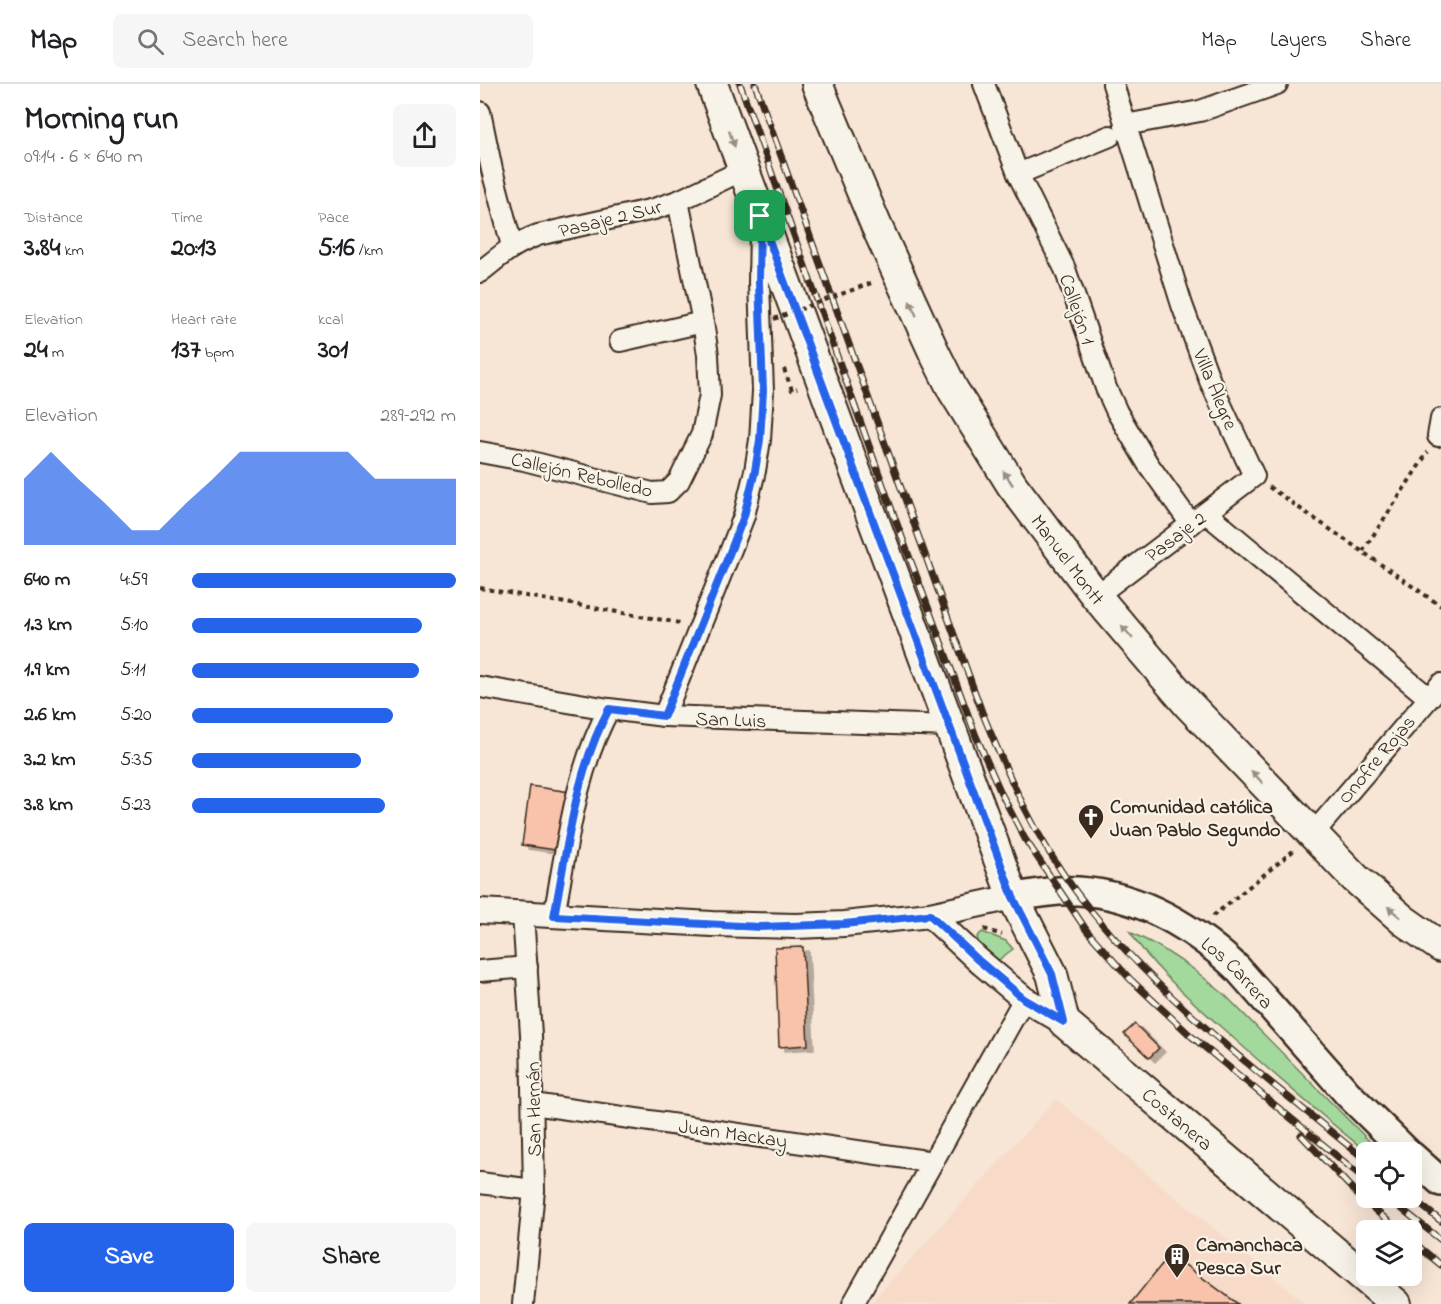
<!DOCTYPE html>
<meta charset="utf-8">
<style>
:root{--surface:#fff;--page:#f6f6f6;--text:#202124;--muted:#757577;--line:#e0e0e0;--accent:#2563eb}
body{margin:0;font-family:"Indie Flower",sans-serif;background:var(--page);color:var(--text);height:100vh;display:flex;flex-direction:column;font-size:22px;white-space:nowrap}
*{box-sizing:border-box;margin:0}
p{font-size:20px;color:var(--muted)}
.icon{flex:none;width:33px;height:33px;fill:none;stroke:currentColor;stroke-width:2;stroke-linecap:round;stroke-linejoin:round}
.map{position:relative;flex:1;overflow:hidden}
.sheet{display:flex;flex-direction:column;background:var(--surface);width:480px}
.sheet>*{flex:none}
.controls{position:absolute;left:876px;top:1058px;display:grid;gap:12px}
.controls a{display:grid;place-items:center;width:66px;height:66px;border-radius:9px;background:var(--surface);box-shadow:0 6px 24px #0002;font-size:30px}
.pin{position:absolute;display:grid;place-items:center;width:51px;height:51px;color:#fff;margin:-26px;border-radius:12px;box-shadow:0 3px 9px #0006}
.round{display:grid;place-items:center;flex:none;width:63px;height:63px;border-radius:9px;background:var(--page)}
.head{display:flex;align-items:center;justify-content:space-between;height:102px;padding:0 24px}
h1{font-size:33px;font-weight:700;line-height:45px}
.metrics{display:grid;grid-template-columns:repeat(3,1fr);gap:9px;height:102px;padding:6px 24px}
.metrics div{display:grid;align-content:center}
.metrics b{font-size:26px;font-weight:700}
.metrics small{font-size:16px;font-weight:400}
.metrics p{font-size:16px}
.chart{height:168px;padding:12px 24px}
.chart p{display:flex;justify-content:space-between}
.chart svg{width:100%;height:108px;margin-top:6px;fill:var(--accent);opacity:.7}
.cta{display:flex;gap:12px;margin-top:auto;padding:12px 24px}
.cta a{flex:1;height:69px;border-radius:9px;background:var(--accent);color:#fff;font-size:24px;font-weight:700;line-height:69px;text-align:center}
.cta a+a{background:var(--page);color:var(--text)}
ul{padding:0 24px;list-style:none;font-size:20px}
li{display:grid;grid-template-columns:96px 72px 1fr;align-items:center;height:45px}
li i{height:15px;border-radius:8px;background:var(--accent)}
header{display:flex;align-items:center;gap:36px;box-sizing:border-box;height:84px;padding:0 30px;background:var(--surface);border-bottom:2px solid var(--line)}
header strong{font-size:28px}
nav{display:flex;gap:33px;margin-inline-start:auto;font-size:21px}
.search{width:420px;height:54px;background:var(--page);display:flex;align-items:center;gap:15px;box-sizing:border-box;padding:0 21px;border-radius:9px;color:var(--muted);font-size:22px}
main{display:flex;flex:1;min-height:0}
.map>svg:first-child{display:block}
.built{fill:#f7dbc8}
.green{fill:#a3d99c;stroke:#6f825d;stroke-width:1.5}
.building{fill:#f8c3aa;stroke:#3b2a1e;stroke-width:1.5;filter:url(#shadow)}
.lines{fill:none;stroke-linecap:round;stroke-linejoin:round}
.minor-casing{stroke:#3b2a1e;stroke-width:24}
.tertiary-casing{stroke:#3b2a1e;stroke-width:28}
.secondary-casing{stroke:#3b2a1e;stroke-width:32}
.primary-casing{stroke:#3b2a1e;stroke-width:34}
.path{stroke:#3b2a1e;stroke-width:4;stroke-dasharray:4.5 4.5;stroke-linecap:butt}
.minor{stroke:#f7f3e8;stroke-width:20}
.tertiary{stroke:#f7f3e8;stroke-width:24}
.secondary{stroke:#f7f3e8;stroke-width:27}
.primary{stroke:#f7f3e8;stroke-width:30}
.rail-casing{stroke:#3b2a1e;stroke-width:7}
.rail{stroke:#f7f3e8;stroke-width:4.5;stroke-dasharray:14;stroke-linecap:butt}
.path-bridge{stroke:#3b2a1e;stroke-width:4;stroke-dasharray:4.5 4.5;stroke-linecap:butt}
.oneway{fill:#998e83}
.route-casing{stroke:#fff;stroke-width:12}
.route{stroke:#2563eb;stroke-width:8}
.labels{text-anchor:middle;stroke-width:4.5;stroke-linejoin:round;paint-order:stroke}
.street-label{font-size:20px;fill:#3b2a1e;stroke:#f7f3e8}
.poi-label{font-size:20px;font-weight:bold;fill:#3b2a1e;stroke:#f7f3e8;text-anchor:start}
</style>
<header>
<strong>Map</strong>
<div class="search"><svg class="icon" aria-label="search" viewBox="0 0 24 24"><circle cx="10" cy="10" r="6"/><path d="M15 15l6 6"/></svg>Search here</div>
<nav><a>Map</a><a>Layers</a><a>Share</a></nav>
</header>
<main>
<section class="sheet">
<div class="head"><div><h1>Morning run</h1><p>09:14 · 6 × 640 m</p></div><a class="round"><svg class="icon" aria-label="share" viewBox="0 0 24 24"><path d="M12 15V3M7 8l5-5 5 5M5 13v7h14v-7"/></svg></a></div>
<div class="metrics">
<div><p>Distance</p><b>3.84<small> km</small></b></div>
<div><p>Time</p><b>20:13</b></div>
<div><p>Pace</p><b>5:16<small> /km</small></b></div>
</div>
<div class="metrics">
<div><p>Elevation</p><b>24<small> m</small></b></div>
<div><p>Heart rate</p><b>137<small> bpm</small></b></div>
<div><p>kcal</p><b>301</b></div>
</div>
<div class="chart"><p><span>Elevation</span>289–292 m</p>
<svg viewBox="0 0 160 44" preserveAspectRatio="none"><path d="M0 44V17L10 6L20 17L30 27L40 38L50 38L60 27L70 17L80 6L90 6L100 6L110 6L120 6L130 17L140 17L150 17L160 17V44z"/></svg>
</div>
<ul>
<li><b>640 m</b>4:59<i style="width:100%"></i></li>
<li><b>1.3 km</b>5:10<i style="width:87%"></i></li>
<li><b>1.9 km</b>5:11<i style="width:86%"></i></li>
<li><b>2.6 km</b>5:20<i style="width:76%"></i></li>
<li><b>3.2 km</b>5:35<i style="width:64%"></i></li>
<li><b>3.8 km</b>5:23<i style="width:73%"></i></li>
</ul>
<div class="cta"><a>Save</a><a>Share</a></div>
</section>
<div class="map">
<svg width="961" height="1220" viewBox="0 0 961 1220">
<defs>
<filter id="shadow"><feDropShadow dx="6" dy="4" stdDeviation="0" flood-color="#0004"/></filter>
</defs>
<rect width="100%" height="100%" fill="#f7e5d5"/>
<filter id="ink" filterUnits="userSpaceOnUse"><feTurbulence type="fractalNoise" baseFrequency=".0167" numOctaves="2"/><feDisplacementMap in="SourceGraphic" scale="12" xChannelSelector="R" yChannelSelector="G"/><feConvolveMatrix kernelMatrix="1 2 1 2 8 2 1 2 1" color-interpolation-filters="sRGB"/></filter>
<g filter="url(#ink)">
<!-- built -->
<path class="built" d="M576 1015 826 1220H390Z"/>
<!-- green -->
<g class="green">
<path d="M502 848 526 857 533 865 516 878 499 861 497 853Z"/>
<path d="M650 848 678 862 712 884 745 911 900 1068H887C837 1028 789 986 741 943 708 913 674 885 650 848Z"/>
</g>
<!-- building -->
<g class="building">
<path d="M50 702 90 708 82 767 42 761Z"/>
<path d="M323 863 328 961 299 963 295 864Z"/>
<path d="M655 940 679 964 669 974 644 950Z"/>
<path d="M690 1170 758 1220H650Z"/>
</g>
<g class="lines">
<!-- minor casing -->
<g class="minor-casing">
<g id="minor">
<path d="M504 0 538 90 585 185 626 304 637 328 668 380 711 440"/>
<path d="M0 28 12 86 32 162"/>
<path d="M645 41 720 27 797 0"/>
<path d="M538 90 630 52"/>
<path d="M0 188C23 170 30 162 58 151L174 125 198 117 263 86"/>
<path d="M140 257 223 238"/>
<path d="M958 352 961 335"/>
<path d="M0 368 44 376 172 409 188 408 199 397 222 350 230 311 228 271 223 238 198 117"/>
<path d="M726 429 949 614"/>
<path d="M616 512 774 392 730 297 702 221 633 0"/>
<path d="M0 603 129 625 184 632 469 642"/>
<path d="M184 632 252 463 264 432 275 387 280 356 283 307 279 199 280 145"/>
<path d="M832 751 961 600"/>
<path d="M74 832C87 762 95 688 129 625"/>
<path d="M0 887 47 883"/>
<path d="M53 1020 453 1078"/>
<path d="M0 1099 54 1106"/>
<path d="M43 1220 54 1106 51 951 43 830"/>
<path d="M373 1220 544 915"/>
</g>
</g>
<!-- tertiary casing -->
<g class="tertiary-casing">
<g id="tertiary">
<path d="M0 827 232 840 316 842 364 840 450 831 533 813"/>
<path d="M450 831 498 876 544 915 584 938"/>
</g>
</g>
<!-- secondary casing -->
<g class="secondary-casing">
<g id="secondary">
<path id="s1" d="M533 813C549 811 564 808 579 807 648 804 709 839 757 884L868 1010 927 1068"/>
<path d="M932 1072 961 1098"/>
</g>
</g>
<!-- primary casing -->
<g class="primary-casing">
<g id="primary">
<path id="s2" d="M232 0 533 813 572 890 584 938 916 1220"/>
<path id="s3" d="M337 0 396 141 454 268 473 306 532 401 616 512 708 620 875 794 923 836 961 863"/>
</g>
</g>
<!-- path -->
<g class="path">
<path d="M304 285 312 306 317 304"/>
<path d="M789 403 961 522"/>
<path d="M883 467 948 368"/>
<path d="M0 504 200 539"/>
<path d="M733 832 813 767"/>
<path d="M504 845 522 851"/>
</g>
<!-- minor -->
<use href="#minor" class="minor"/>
<!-- tertiary -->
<use href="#tertiary" class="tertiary"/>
<!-- secondary -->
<use href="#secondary" class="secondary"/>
<!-- primary -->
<use href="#primary" class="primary"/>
<!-- rail casing -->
<g class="rail-casing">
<g id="rail">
<path d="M260 0 413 429 496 652 521 709 545 755 607 847 650 895 711 952 886 1096"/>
<path d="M275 0 502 628C528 691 555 754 597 809 677 914 785 993 886 1076"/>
<path d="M821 1051 877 1110 918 1146"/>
<path d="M907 1113 961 1156"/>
<path d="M931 1113 961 1137"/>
<path d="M932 1157 961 1181"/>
</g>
</g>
<!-- rail -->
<use href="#rail" class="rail"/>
<!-- path-bridge -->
<path class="path-bridge" d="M294 235 391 199"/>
</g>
<!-- one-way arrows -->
<defs><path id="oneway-solid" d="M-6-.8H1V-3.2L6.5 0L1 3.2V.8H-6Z" transform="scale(1.5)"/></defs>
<g class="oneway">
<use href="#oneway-solid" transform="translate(252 55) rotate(70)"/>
<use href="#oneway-solid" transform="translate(433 224) rotate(-114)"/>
<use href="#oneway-solid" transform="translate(528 394) rotate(-124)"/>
<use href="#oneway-solid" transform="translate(647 548) rotate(-130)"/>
<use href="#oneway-solid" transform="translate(777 693) rotate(-133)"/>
<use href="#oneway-solid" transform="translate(914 828) rotate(-140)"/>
</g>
</g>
<g class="lines" filter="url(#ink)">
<!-- route casing -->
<g class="route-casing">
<path id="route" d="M280 132 533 813 572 890 584 938 544 915 498 876 450 831 364 840 280 843 74 832C88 762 95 688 129 625L184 632 252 463 264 432 275 387 280 356 283 307 279 199Z"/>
</g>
<!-- route -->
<use href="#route" class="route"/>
</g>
<!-- icons -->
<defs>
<g id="church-pin" transform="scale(1.35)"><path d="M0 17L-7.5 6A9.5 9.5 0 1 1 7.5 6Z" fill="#3b2a1e" stroke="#f7f3e8"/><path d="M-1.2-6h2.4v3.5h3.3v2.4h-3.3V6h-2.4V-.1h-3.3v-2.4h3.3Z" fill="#fff"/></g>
<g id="building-pin" transform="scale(1.35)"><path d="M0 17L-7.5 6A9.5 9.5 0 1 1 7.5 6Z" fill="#3b2a1e" stroke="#f7f3e8"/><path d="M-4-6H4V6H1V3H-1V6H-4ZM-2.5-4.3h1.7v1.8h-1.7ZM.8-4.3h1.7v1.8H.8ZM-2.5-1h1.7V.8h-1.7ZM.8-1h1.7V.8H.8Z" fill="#fff"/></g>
</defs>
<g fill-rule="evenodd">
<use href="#church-pin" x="611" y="733"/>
<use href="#building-pin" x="697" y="1172"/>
</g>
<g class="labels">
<!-- street labels -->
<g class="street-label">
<text transform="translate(130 134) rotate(-14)" y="7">Pasaje 2 Sur</text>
<text transform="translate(598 225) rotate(71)" y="7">Callejón 1</text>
<text transform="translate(736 305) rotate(67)" y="7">Villa Alegre</text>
<text transform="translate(102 390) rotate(13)" y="7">Callejón Rebolledo</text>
<text transform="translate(695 452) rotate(-37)" y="7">Pasaje 2</text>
<text dy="7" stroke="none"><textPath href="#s3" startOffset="540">Manuel Montt</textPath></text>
<text transform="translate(251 635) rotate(2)" y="7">San Luis</text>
<text transform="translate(896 675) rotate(-50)" y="7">Onofre Rojas</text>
<text dy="7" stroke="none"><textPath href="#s1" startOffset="249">Los Carrera</textPath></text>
<text transform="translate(53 1025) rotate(-91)" y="7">San Hernán</text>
<text dy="7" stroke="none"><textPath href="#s2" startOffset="1152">Costanera</textPath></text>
<text transform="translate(253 1049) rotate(8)" y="7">Juan Mackay</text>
</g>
<!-- poi labels -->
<g class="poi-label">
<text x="630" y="729">Comunidad católica<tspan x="630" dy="23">Juan Pablo Segundo</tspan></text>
<text x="716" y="1167">Camanchaca<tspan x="716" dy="23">Pesca Sur</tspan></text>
</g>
</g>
</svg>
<div class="controls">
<a><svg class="icon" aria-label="locate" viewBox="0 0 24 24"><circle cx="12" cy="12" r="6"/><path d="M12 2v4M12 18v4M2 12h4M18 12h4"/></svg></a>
<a><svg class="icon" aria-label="layers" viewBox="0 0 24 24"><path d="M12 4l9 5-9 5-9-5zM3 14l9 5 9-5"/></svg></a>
</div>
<div class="pin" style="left:280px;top:132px;background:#1e9e55"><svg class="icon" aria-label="arrive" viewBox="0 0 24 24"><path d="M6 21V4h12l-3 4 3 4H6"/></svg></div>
</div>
</main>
